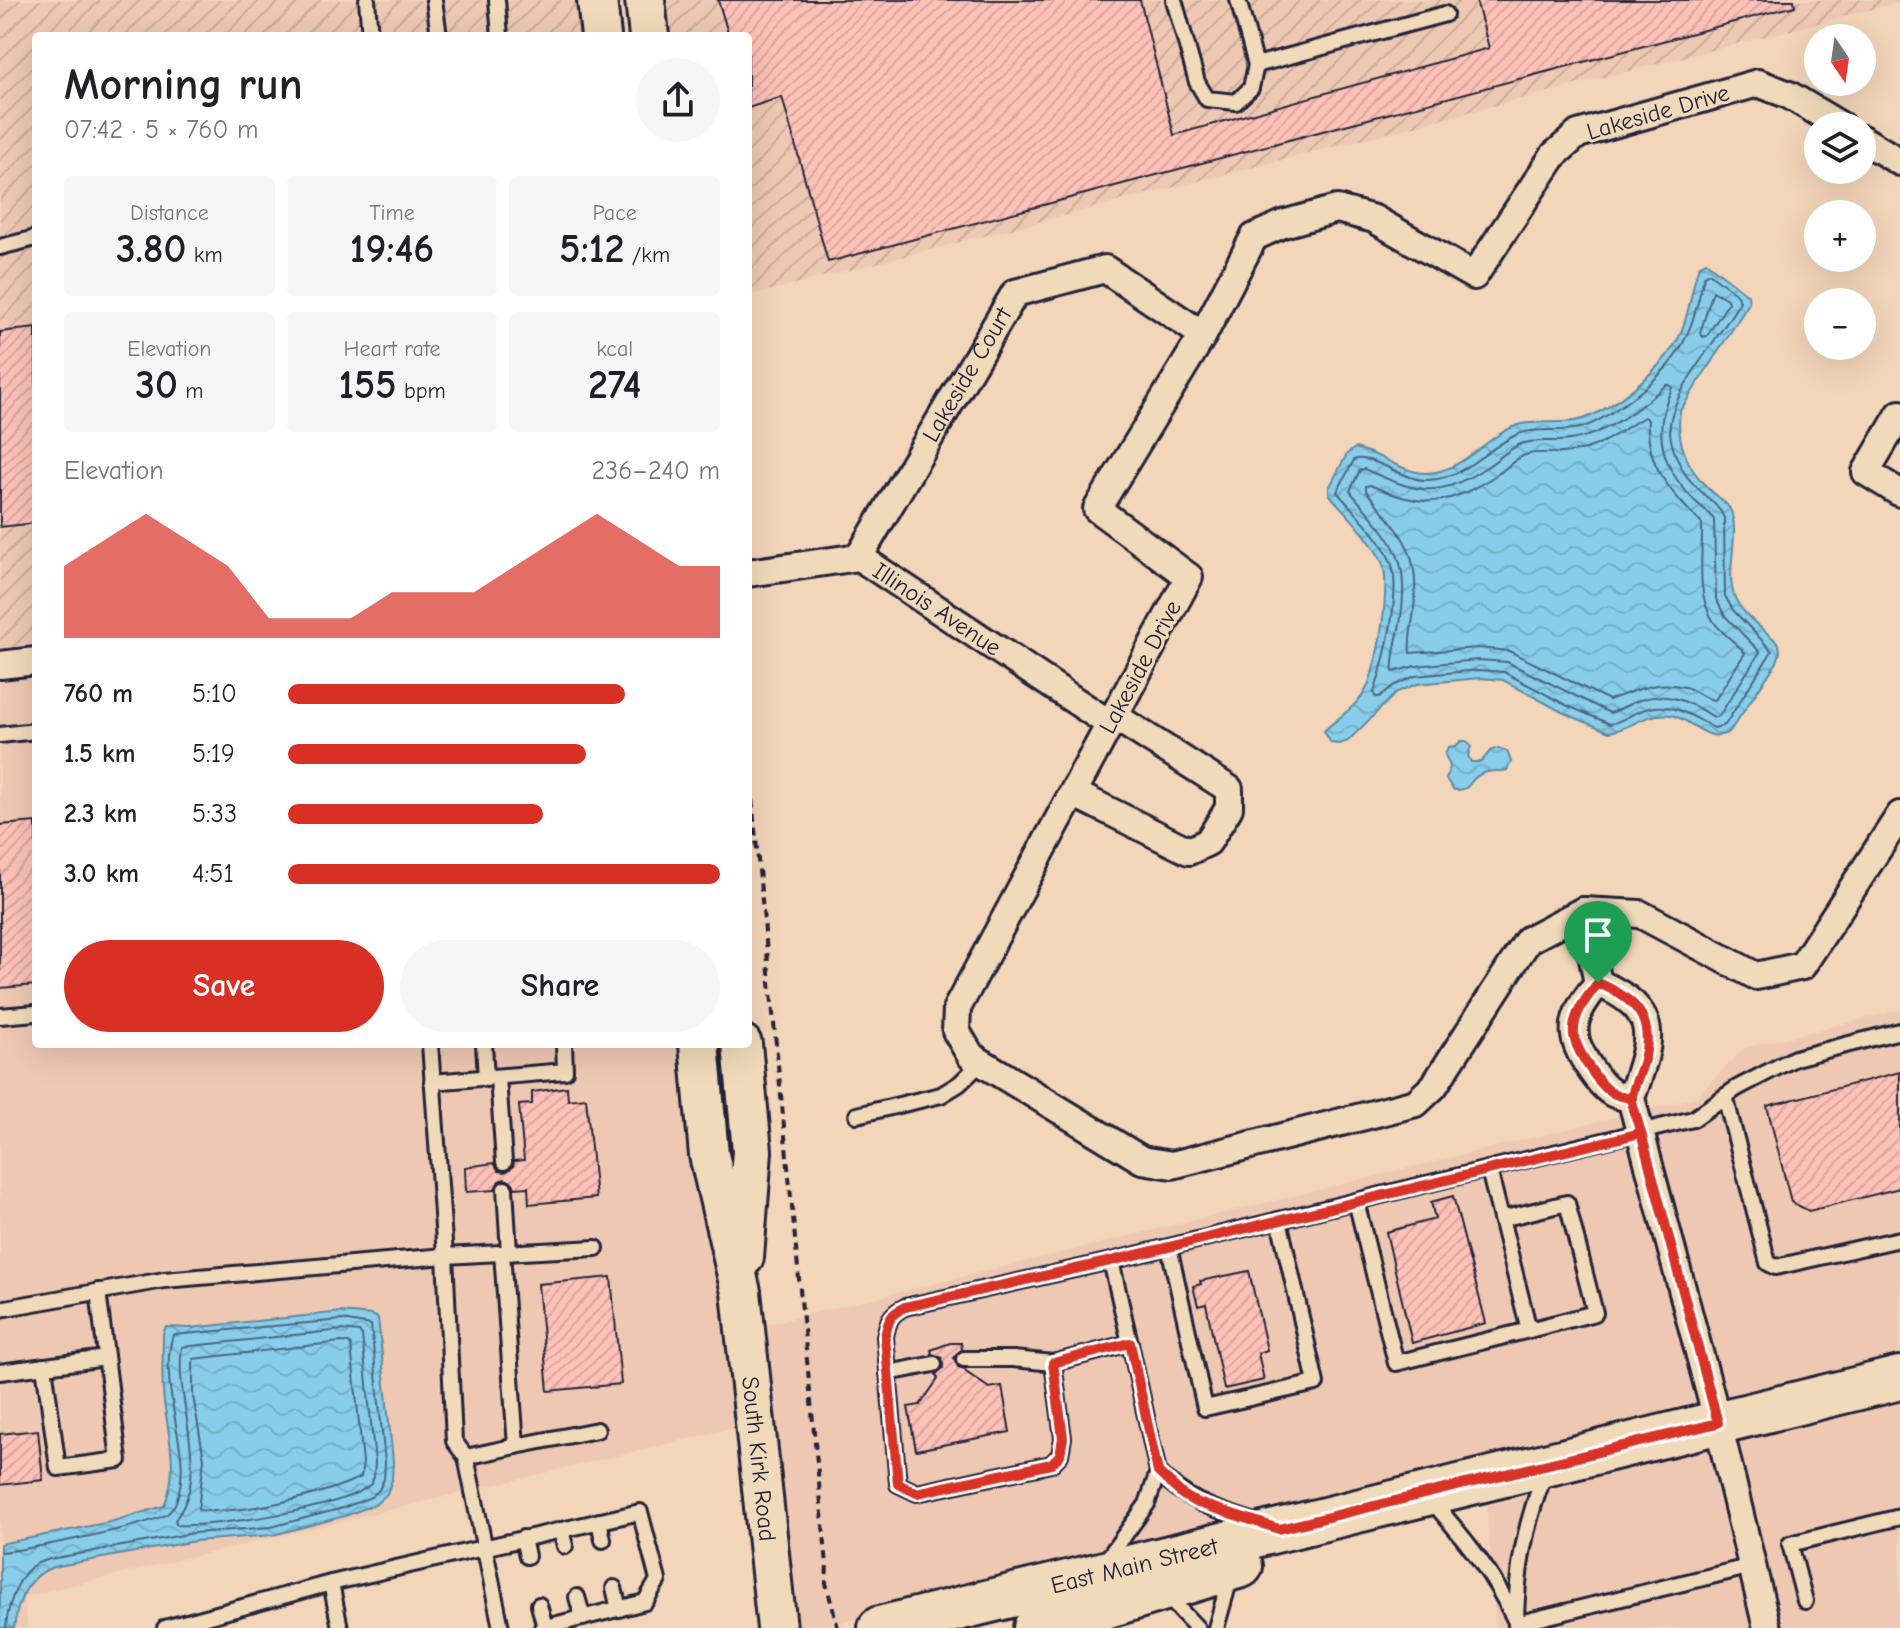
<!DOCTYPE html>
<meta charset="utf-8">
<style>
:root{--surface:#fff;--page:#f6f6f6;--text:#202124;--muted:#757577;--accent:#d93025}
body{margin:0;font-family:"Comic Neue",sans-serif;background:var(--page);color:var(--text);height:100vh;display:flex;flex-direction:column;font-size:30px;white-space:nowrap}
*{box-sizing:border-box;margin:0}
p{font-size:26px;color:var(--muted)}
.icon{flex:none;width:44px;height:44px;fill:none;stroke:currentColor;stroke-width:2;stroke-linecap:round;stroke-linejoin:round}
.map{position:relative;flex:1;overflow:hidden}
.panel{position:absolute;left:32px;top:32px;width:720px;height:1016px;display:flex;flex-direction:column;background:var(--surface);border-radius:8px;box-shadow:0 8px 32px #0002}
.panel>*{flex:none}
.needle{width:52px;rotate:167deg}
.fabs{position:absolute;left:1804px;top:24px;display:grid;gap:16px}
.fabs a{display:grid;place-items:center;width:72px;height:72px;border-radius:50%;background:var(--surface);box-shadow:0 8px 32px #0002;font-size:40px}
.pin{position:absolute;display:grid;place-items:center;width:68px;height:68px;color:#fff;margin:-82px -34px;border-radius:50% 50% 50% 0;rotate:-45deg;box-shadow:0 0 8px #0007}
.pin .icon{rotate:45deg}
.round{display:grid;place-items:center;flex:none;width:84px;height:84px;border-radius:42px;background:var(--page)}
.summary{display:flex;align-items:center;justify-content:space-between;height:136px;padding:0 32px}
h1{font-size:44px;font-weight:700;line-height:60px}
.stats{display:grid;grid-template-columns:repeat(3,1fr);gap:12px;height:136px;padding:8px 32px}
.stats div{display:grid;align-content:center;border-radius:8px;background:var(--page);text-align:center}
.stats b{font-size:40px;font-weight:700}
.stats small{font-size:22px;font-weight:400}
.stats p{font-size:22px}
.chart{height:224px;padding:16px 32px}
.chart p{display:flex;justify-content:space-between}
.chart svg{width:100%;height:144px;margin-top:8px;fill:var(--accent);opacity:.7}
.cta{display:flex;gap:16px;margin-top:auto;padding:16px 32px}
.cta a{flex:1;height:92px;border-radius:48px;background:var(--accent);color:#fff;font-size:32px;font-weight:700;line-height:92px;text-align:center}
.cta a+a{background:var(--page);color:var(--text)}
ul{padding:0 32px;list-style:none;font-size:26px}
li{display:grid;grid-template-columns:128px 96px 1fr;align-items:center;height:60px}
li i{height:20px;border-radius:10px;background:var(--accent)}
.map>svg:first-child{display:block}
.built{fill:#eec8b3}
.industrial{fill:url(#industrial-furrows)}
.water{fill:url(#water-waves);stroke:#5f89a3;stroke-width:2}
.lines{fill:none;stroke-linecap:round;stroke-linejoin:round}
.shore{stroke:#4b6681;stroke-width:2}
.building{fill:url(#building-hatch);stroke:#22223b;stroke-width:2}
.service-casing{stroke:#22223b;stroke-width:20}
.minor-casing{stroke:#22223b;stroke-width:32}
.secondary-casing{stroke:#22223b;stroke-width:44}
.primary-casing{stroke:#22223b;stroke-width:48}
.path{stroke:#22223b;stroke-width:4;stroke-dasharray:8 6;stroke-linecap:butt}
.service{stroke:#f0dab9;stroke-width:14}
.minor{stroke:#f0dab9;stroke-width:26}
.secondary{stroke:#f0dab9;stroke-width:38}
.primary{stroke:#f0dab9;stroke-width:42}
.route-casing{stroke:#fff;stroke-width:16}
.route{stroke:#d93025;stroke-width:10}
.labels{text-anchor:middle;stroke-width:6;stroke-linejoin:round;paint-order:stroke}
.street-label{font-size:24px;fill:#22223b;stroke:#f0dab9}
</style>
<div class="map">
<svg width="1900" height="1628" viewBox="0 0 1900 1628">
<defs>
<pattern id="industrial-furrows" width="10" height="10" patternUnits="userSpaceOnUse" patternTransform="scale(2)"><rect width="10" height="10" fill="#eec8b3"/><path d="M-1 1l2-2M0 10L10 0M9 11l2-2" fill="none" stroke="#ccac9b"/></pattern>
<pattern id="water-waves" width="16" height="10" patternUnits="userSpaceOnUse" patternTransform="scale(2)"><rect width="16" height="10" fill="#88cde9"/><path d="M0 5q4-4 8 0t8 0" fill="none" stroke="#75b0c9"/></pattern>
<pattern id="building-hatch" width="6" height="6" patternUnits="userSpaceOnUse" patternTransform="scale(2)"><rect width="6" height="6" fill="#fdc1b7"/><path d="M-1 1l2-2M0 6l6-6M5 7l2-2" fill="none" stroke="#d9a69e"/></pattern>
</defs>
<rect width="100%" height="100%" fill="#f3d5b9"/>
<filter id="ink" filterUnits="userSpaceOnUse"><feTurbulence type="fractalNoise" baseFrequency=".0125" numOctaves="2"/><feDisplacementMap in="SourceGraphic" scale="16" xChannelSelector="R" yChannelSelector="G"/><feConvolveMatrix kernelMatrix="1 2 1 2 8 2 1 2 1" color-interpolation-filters="sRGB"/></filter>
<g filter="url(#ink)">
<!-- built -->
<g class="built">
<path d="M36 672V1044H697L742 1426 23 1597 28 1628H0V676Z"/>
<path d="M1900 1010V1364L820 1628H790L765 1325 1695 1098 1744 1048Z"/>
<path d="M1900 1389V1628H1777L1729 1432Z"/>
<path d="M1710 1442 1760 1628H1496L1487 1506Z"/>
</g>
<!-- industrial -->
<g class="industrial">
<path d="M0 0H588L591 36H36V644L0 649Z"/>
<path d="M662 0H1900V2L748 296V36H665Z"/>
</g>
<!-- water -->
<g class="water">
<path d="M1706 262 1748 295 1749 303 1680 411C1676 440 1686 467 1708 488 1715 495 1725 501 1730 509 1741 532 1725 570 1734 595 1740 614 1765 630 1779 644L1780 652 1777 662 1730 731C1709 746 1692 719 1671 715 1647 711 1631 729 1609 732L1562 712 1503 680 1480 678 1417 684 1397 692 1348 741 1340 744 1331 743 1324 731C1336 719 1355 708 1364 693 1377 674 1392 583 1382 562 1370 537 1347 515 1329 494V488L1347 454 1355 448C1379 453 1400 471 1424 473 1464 474 1488 432 1522 424 1542 420 1563 425 1583 419 1615 408 1664 367 1679 337 1690 314 1691 289 1699 266Z"/>
<path d="M1461 741H1466L1471 746 1468 756 1471 762H1481L1490 751 1498 748 1507 751 1511 762 1507 770C1499 772 1489 770 1481 774 1467 780 1474 790 1454 790L1446 779 1450 766 1445 755 1448 747 1456 746Z"/>
<path d="M342 1312 372 1315 378 1318 393 1461 392 1480 387 1494 376 1504 345 1516 273 1535 195 1541 53 1567C27 1577 17 1602 14 1628H0V1544L110 1522 164 1506C179 1470 169 1439 164 1402 161 1379 163 1356 163 1333L166 1327 190 1328Z"/>
</g>
<g class="lines">
<!-- shore -->
<g class="shore">
<path d="M1709 273 1735 293 1740 301C1722 335 1673 389 1670 425 1669 441 1676 458 1684 472 1694 490 1717 500 1724 518L1725 596 1733 610 1772 651 1725 725 1714 728C1690 715 1669 699 1640 711 1630 715 1620 722 1610 724L1566 705 1504 672 1479 670 1415 676 1393 686 1379 697H1375L1374 693C1384 663 1403 588 1390 560 1379 534 1355 513 1337 492L1354 460C1369 452 1406 482 1428 480 1464 478 1484 451 1514 436 1534 426 1559 433 1580 428 1598 423 1612 412 1628 401 1680 364 1691 337 1704 276Z"/>
<path d="M1713 291 1727 299 1728 303 1707 336 1703 337 1700 333Z"/>
<path d="M1666 385H1670L1672 388C1652 429 1660 465 1692 498 1699 506 1709 511 1714 520L1716 599 1725 616 1760 652 1719 716 1714 717C1690 703 1669 690 1640 700 1630 703 1620 710 1610 713L1507 662 1478 660 1415 666 1393 672C1391 656 1399 634 1401 617 1411 551 1388 538 1350 491L1360 470 1364 469C1415 491 1434 501 1485 468 1497 461 1508 449 1521 444 1537 438 1554 443 1570 440 1606 435 1640 408 1666 385Z"/>
<path d="M1644 417 1648 420C1645 467 1673 494 1702 524 1703 556 1695 594 1714 622 1722 634 1736 642 1745 653L1715 700C1704 700 1696 690 1685 687 1657 679 1635 691 1609 700L1509 651 1478 648 1410 653C1408 639 1413 623 1414 609 1421 551 1401 533 1366 491V486L1370 485C1425 509 1446 507 1498 474 1507 468 1517 456 1529 454 1543 451 1558 455 1572 452 1601 448 1620 431 1644 417Z"/>
<path d="M342 1330 359 1332 362 1335 375 1462 374 1477 371 1484C343 1509 214 1527 177 1525L175 1520C213 1471 173 1402 182 1347Z"/>
<path d="M341 1342 349 1343 351 1346 363 1462 361 1477C321 1496 241 1515 198 1510L204 1459 193 1396V1359Z"/>
<path d="M0 1552C26 1550 148 1526 167 1514 181 1504 183 1471 181 1456 177 1420 161 1371 173 1335L342 1320 371 1325 385 1462 384 1479 379 1490 371 1497 343 1508 271 1527 194 1533 50 1559C44 1561 36 1563 31 1567 16 1580 7 1609 6 1628"/>
</g>
</g>
<!-- building -->
<g class="building">
<path d="M718 0H1140L1174 135 1489 48 1476 0H1794L1795 6 828 262 782 97 748 108V36H729Z"/>
<path d="M36 328V523L0 527V332Z"/>
<path d="M36 822V985L0 988V825Z"/>
<path d="M1900 1072V1188L1809 1211 1791 1202 1767 1106Z"/>
<path d="M567 1087 568 1100 586 1098 596 1198 529 1204 528 1187 515 1188 513 1183 505 1179 499 1181 495 1190 466 1192 465 1167 494 1163 499 1171 505 1172 513 1167 514 1161 524 1160 519 1105 532 1104V1092Z"/>
<path d="M1453 1196 1486 1323 1412 1343 1386 1232 1435 1219 1431 1202Z"/>
<path d="M1249 1271 1267 1350 1258 1353 1264 1380 1224 1389 1206 1304 1198 1306 1193 1286 1201 1284 1200 1281Z"/>
<path d="M611 1277 621 1384 548 1391 538 1284Z"/>
<path d="M950 1343H961L962 1350 954 1358 958 1367 965 1369 966 1372 989 1388 1002 1386 1010 1432 916 1450 908 1407 920 1405 938 1379 936 1374 943 1368 942 1358 932 1354 931 1350Z"/>
<path d="M38 1430 43 1480 0 1485V1434Z"/>
</g>
<g class="lines">
<!-- service casing -->
<g class="service-casing">
<g id="service">
<path d="M367 0 370 36"/>
<path d="M434 0 439 36"/>
<path d="M497 0 500 36"/>
<path d="M1174 0 1197 82 1207 99 1236 102 1251 88 1256 65"/>
<path d="M1238 0 1256 65 1445 14"/>
<path d="M0 247 36 238"/>
<path d="M0 735 36 731"/>
<path d="M0 1016 36 1013"/>
<path d="M430 1044 445 1256 454 1441 466 1457 516 1446 502 1253"/>
<path d="M484 1044 486 1079"/>
<path d="M498 1078 504 1162"/>
<path d="M432 1082 565 1071 564 1044"/>
<path d="M1725 1096 1768 1263 1776 1267 1900 1239"/>
<path d="M857 1115 941 1095 959 1084 982 1062"/>
<path d="M1489 1170 1529 1330 1595 1313 1567 1203 1501 1219"/>
<path d="M505 1189 509 1252"/>
<path d="M1356 1201 1396 1363 1529 1330"/>
<path d="M1169 1247 1205 1408 1316 1383 1279 1220"/>
<path d="M1111 1261 1130 1343 1053 1363 1063 1438 1060 1455 1051 1464 917 1493 898 1484 885 1337C888 1321 890 1314 905 1307L1111 1261 1693 1119 1737 1088 1795 1058 1900 1031"/>
<path d="M0 1309 164 1280 445 1256 596 1248"/>
<path d="M964 1359H1013L1053 1363"/>
<path d="M44 1366 58 1468 119 1460 98 1291"/>
<path d="M0 1372 106 1358"/>
<path d="M888 1373 934 1364"/>
<path d="M516 1446 597 1430"/>
<path d="M466 1457 501 1628"/>
<path d="M1158 1472C1192 1505 1215 1509 1259 1523"/>
<path d="M1437 1507C1470 1545 1493 1574 1515 1620"/>
<path d="M599 1521 603 1540"/>
<path d="M561 1530 565 1546"/>
<path d="M523 1538 527 1556"/>
<path d="M1105 1562 1147 1504 1158 1472 1130 1343"/>
<path d="M614 1588 619 1609"/>
<path d="M1164 1593 1197 1628"/>
<path d="M577 1597 583 1618"/>
<path d="M1805 1601 1790 1544 1900 1517"/>
<path d="M539 1605 545 1627"/>
<path d="M1516 1624 1752 1566"/>
<path d="M165 1628 331 1583"/>
<path d="M340 1628 331 1583 640 1512 658 1580 645 1602 542 1628"/>
<path d="M1216 1628 1231 1575"/>
<path d="M1516 1628C1516 1572 1524 1528 1544 1476"/>
</g>
</g>
<!-- minor casing -->
<g class="minor-casing">
<g id="minor">
<path d="M1841 126 1789 95 1758 83 1578 134 1554 155 1474 276 1374 219 1337 209 1283 224 1254 237 1203 335 1097 509 1189 577 957 1008 956 1031 971 1056 1142 1160 1172 1165 1416 1103 1434 1086 1528 940 1583 911 1640 914 1756 976 1802 966 1900 815"/>
<path d="M1862 139 1900 162"/>
<path d="M1900 414 1866 472 1900 493"/>
<path id="s1" d="M859 557 1015 293 1105 269 1203 335"/>
<path id="s2" d="M748 573 859 557 1110 724"/>
<path d="M0 665 36 661"/>
<path d="M1073 793 1189 851 1208 842 1229 808V789L1114 716"/>
<path d="M1583 911 1598 983C1587 997 1572 1015 1575 1035 1576 1050 1599 1086 1613 1093 1618 1096 1626 1097 1631 1098"/>
<path d="M1598 983C1664 1011 1651 1041 1631 1098L1718 1423 1767 1628"/>
</g>
</g>
<!-- secondary casing -->
<g class="secondary-casing">
<g id="secondary">
<path d="M597 0 601 36"/>
<path d="M645 0 649 36"/>
<path id="s3" d="M699 1044 709 1155 741 1292 777 1628"/>
<path d="M742 1044 752 1151 744 1257"/>
</g>
</g>
<!-- primary casing -->
<g class="primary-casing">
<g id="primary">
<path id="s4" d="M880 1628 1900 1378"/>
<path d="M1035 1628 1241 1566"/>
</g>
</g>
<!-- path -->
<path class="path" d="M748 758 827 1565 826 1583 838 1628"/>
<!-- service -->
<use href="#service" class="service"/>
<!-- minor -->
<use href="#minor" class="minor"/>
<!-- secondary -->
<use href="#secondary" class="secondary"/>
<!-- primary -->
<use href="#primary" class="primary"/>
</g>
</g>
<g class="lines" filter="url(#ink)">
<!-- route casing -->
<g class="route-casing">
<path id="route" d="M1598 983C1634 998 1655 1017 1644 1060 1641 1072 1634 1084 1632 1096 1631 1107 1638 1122 1641 1133L1111 1261 905 1307C890 1314 888 1321 885 1337L898 1484 917 1493 1051 1464 1060 1455 1063 1438 1053 1363 1130 1343 1158 1472 1183 1495 1195 1502 1279 1529 1718 1423 1641 1133 1631 1098C1626 1097 1618 1096 1613 1093 1599 1086 1576 1050 1574 1035 1572 1015 1587 997 1598 983"/>
</g>
<!-- route -->
<use href="#route" class="route"/>
</g>
<g class="labels">
<!-- street labels -->
<g class="street-label">
<text transform="translate(1658 112) rotate(-16)" y="8">Lakeside Drive</text>
<text dy="8" stroke="none"><textPath href="#s1" startOffset="212">Lakeside Court</textPath></text>
<text dy="8" stroke="none"><textPath href="#s2" startOffset="206">Illinois Avenue</textPath></text>
<text transform="translate(1140 667) rotate(-62)" y="8">Lakeside Drive</text>
<text dy="8" stroke="none"><textPath href="#s3" startOffset="420">South Kirk Road</textPath></text>
<text dy="8" stroke="none"><textPath href="#s4" startOffset="262">East Main Street</textPath></text>
</g>
</g>
</svg>
<div class="fabs">
<a><svg class="needle" viewBox="-14 -14 28 28"><path d="M0-13l5 13h-10z" fill="#e53935"/><path d="M0 13l5-13h-10z" fill="#757577"/></svg></a>
<a><svg class="icon" aria-label="layers" viewBox="0 0 24 24"><path d="M12 4l9 5-9 5-9-5zM3 14l9 5 9-5"/></svg></a>
<a>+</a>
<a>−</a>
</div>
<div class="pin" style="left:1598px;top:983px;background:#1e9e55"><svg class="icon" aria-label="arrive" viewBox="0 0 24 24"><path d="M6 21V4h12l-3 4 3 4H6"/></svg></div>
<section class="panel">
<div class="summary"><div><h1>Morning run</h1><p>07:42 · 5 × 760 m</p></div><a class="round"><svg class="icon" aria-label="share" viewBox="0 0 24 24"><path d="M12 15V3M7 8l5-5 5 5M5 13v7h14v-7"/></svg></a></div>
<div class="stats">
<div><p>Distance</p><b>3.80<small> km</small></b></div>
<div><p>Time</p><b>19:46</b></div>
<div><p>Pace</p><b>5:12<small> /km</small></b></div>
</div>
<div class="stats">
<div><p>Elevation</p><b>30<small> m</small></b></div>
<div><p>Heart rate</p><b>155<small> bpm</small></b></div>
<div><p>kcal</p><b>274</b></div>
</div>
<div class="chart"><p><span>Elevation</span>236–240 m</p>
<svg viewBox="0 0 160 44" preserveAspectRatio="none"><path d="M0 44V22L10 14L20 6L30 14L40 22L50 38L60 38L70 38L80 30L90 30L100 30L110 22L120 14L130 6L140 14L150 22L160 22V44z"/></svg>
</div>
<ul>
<li><b>760 m</b>5:10<i style="width:78%"></i></li>
<li><b>1.5 km</b>5:19<i style="width:69%"></i></li>
<li><b>2.3 km</b>5:33<i style="width:59%"></i></li>
<li><b>3.0 km</b>4:51<i style="width:100%"></i></li>
</ul>
<div class="cta"><a>Save</a><a>Share</a></div>
</section>
</div>
